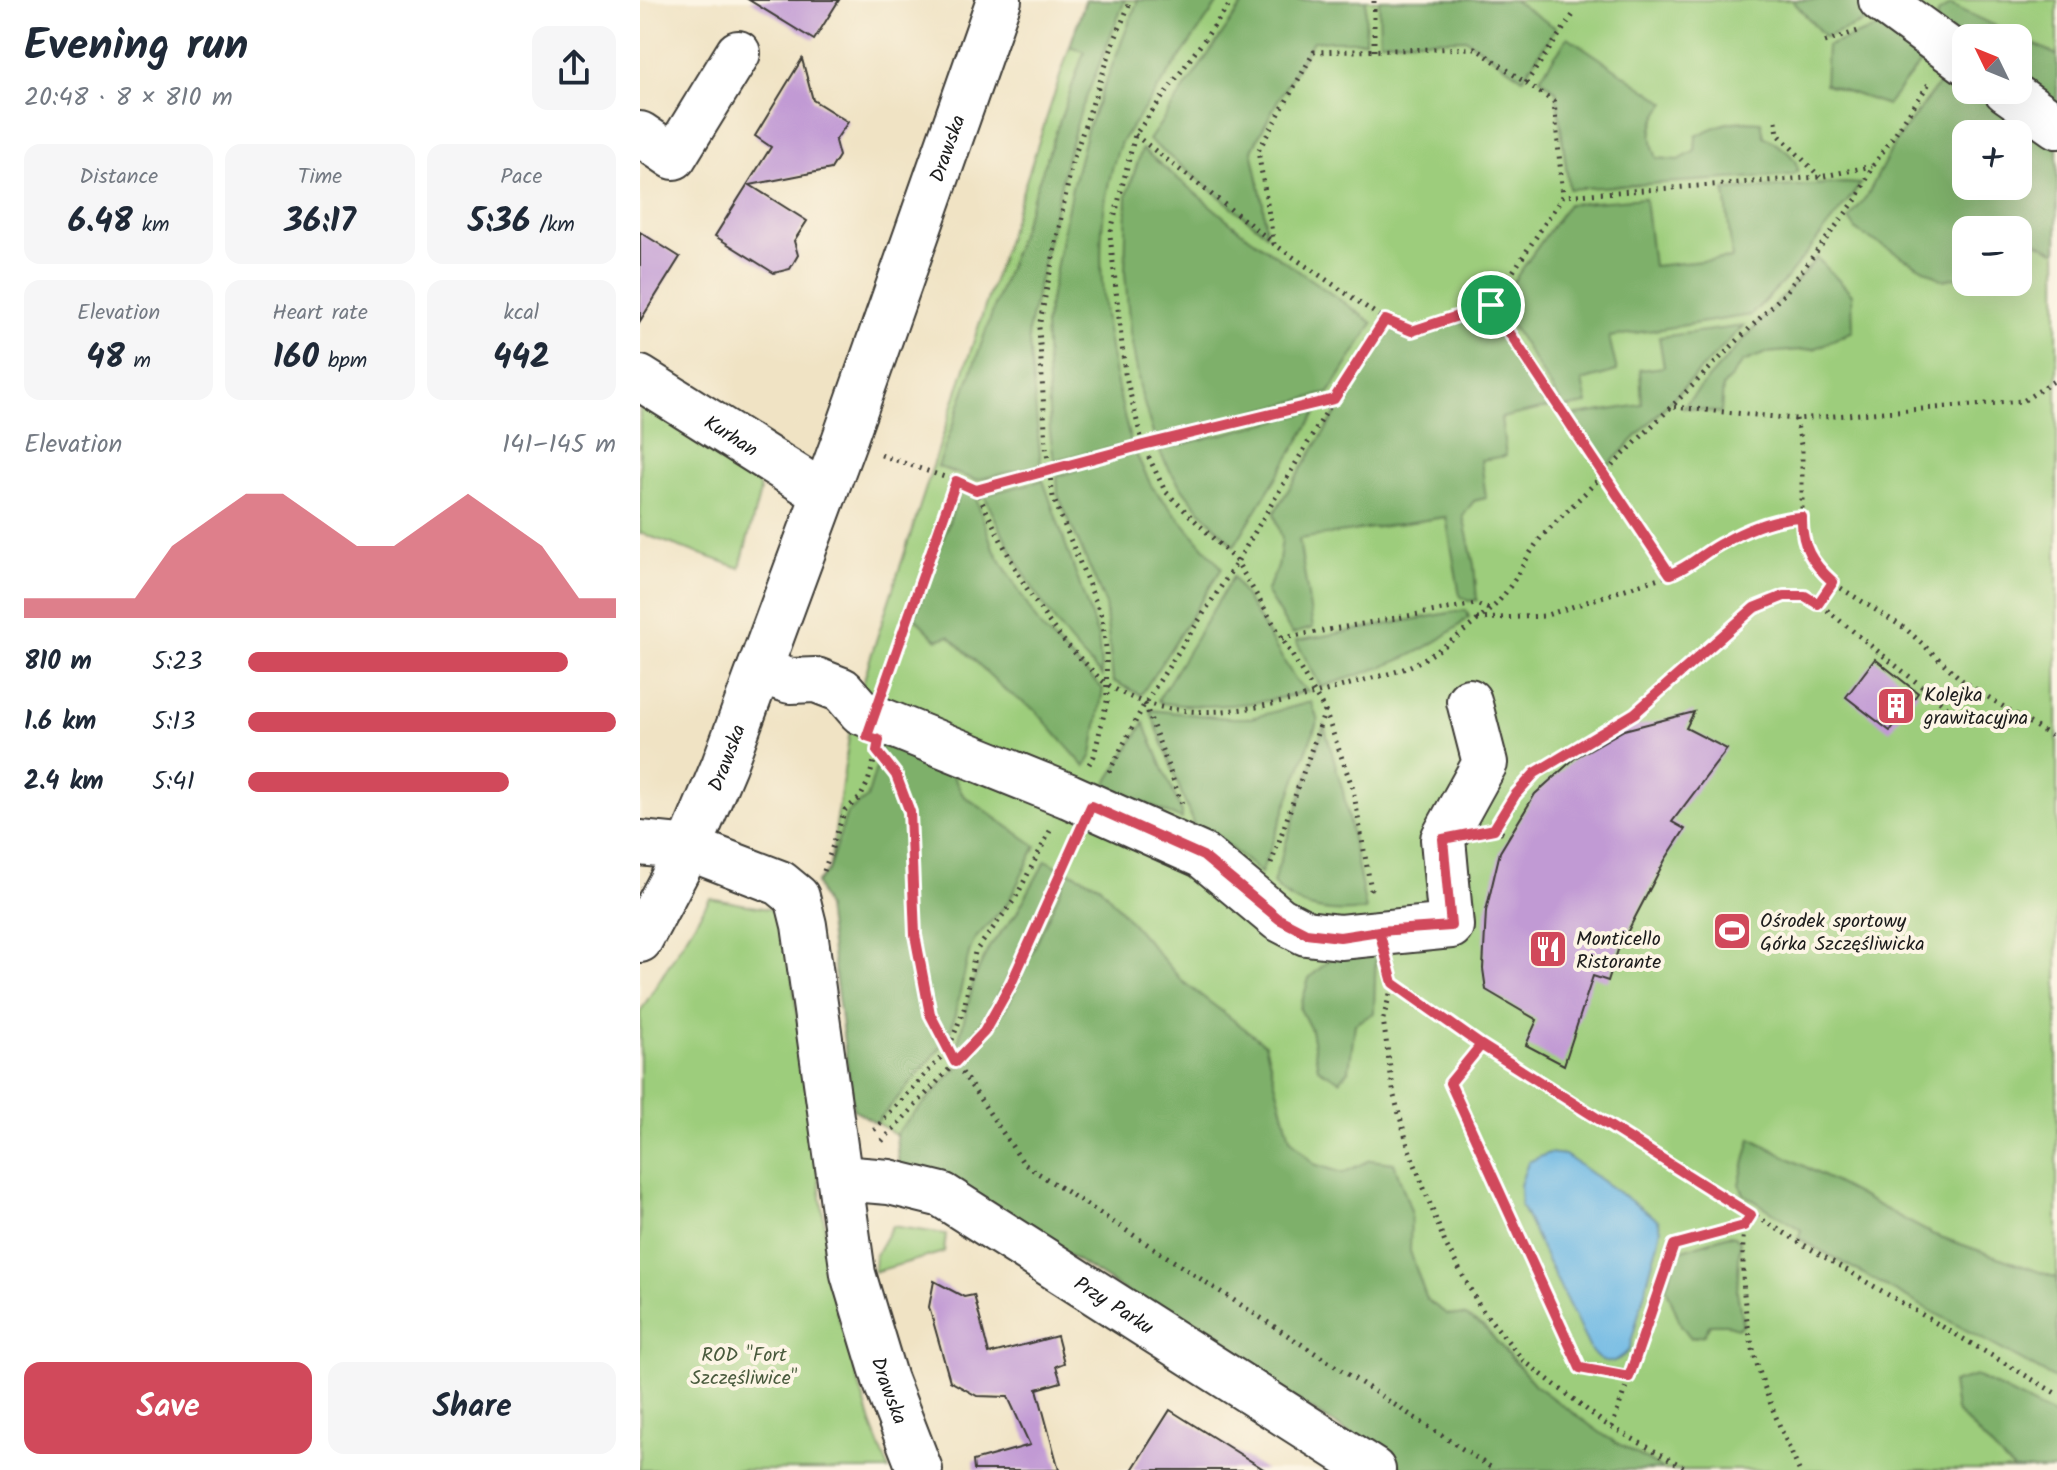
<!DOCTYPE html>
<meta charset="utf-8">
<style>
:root{--surface:#fff;--page:#f6f6f7;--text:#1f2937;--muted:#747a83;--accent:#d1495b}
body{margin:0;font-family:Kalam,sans-serif;background:var(--page);color:var(--text);height:100vh;display:flex;flex-direction:column;font-size:30px;white-space:nowrap}
*{box-sizing:border-box;margin:0}
p{font-size:26px;color:var(--muted)}
.icon{flex:none;width:44px;height:44px;fill:none;stroke:currentColor;stroke-width:2;stroke-linecap:round;stroke-linejoin:round}
.map{position:relative;flex:1;overflow:hidden}
.drawer{display:flex;flex-direction:column;background:var(--surface);width:640px}
.drawer>*{flex:none}
.needle{width:52px;rotate:313deg}
.controls{position:absolute;left:1312px;top:24px;display:grid;gap:16px}
.controls a{display:grid;place-items:center;width:80px;height:80px;border-radius:16px;background:var(--surface);box-shadow:0 8px 32px #0002;font-size:40px}
.pin{position:absolute;display:grid;place-items:center;width:68px;height:68px;color:#fff;margin:-34px;border:4px solid #fff;border-radius:50%;box-shadow:0 2px 8px #0007}
.round{display:grid;place-items:center;flex:none;width:84px;height:84px;border-radius:16px;background:var(--page)}
.summary{display:flex;align-items:center;justify-content:space-between;height:136px;padding:0 24px}
h1{font-size:44px;font-weight:700;line-height:60px}
.metrics{display:grid;grid-template-columns:repeat(3,1fr);gap:12px;height:136px;padding:8px 24px}
.metrics div{display:grid;align-content:center;border-radius:16px;background:var(--page);text-align:center}
.metrics b{font-size:34px;font-weight:700}
.metrics small{font-size:22px;font-weight:400}
.metrics p{font-size:22px}
.chart{height:224px;padding:16px 24px}
.chart p{display:flex;justify-content:space-between}
.chart svg{width:100%;height:144px;margin-top:8px;fill:var(--accent);opacity:.7}
.primary-button{display:flex;gap:16px;margin-top:auto;padding:16px 24px}
.primary-button a{flex:1;height:92px;border-radius:16px;background:var(--accent);color:#fff;font-size:32px;font-weight:700;line-height:92px;text-align:center}
.primary-button a+a{background:var(--page);color:var(--text)}
ul{padding:0 24px;list-style:none;font-size:26px}
li{display:grid;grid-template-columns:128px 96px 1fr;align-items:center;height:60px}
li i{height:20px;border-radius:10px;background:var(--accent)}
main{display:flex;flex:1;min-height:0}
.map>svg:first-child{display:block}
.green{fill:#9dcd7b;stroke:#5c744c;stroke-width:2;fill-rule:evenodd}
.forest{fill:#7eb06b;stroke:#4d6644;stroke-width:2;fill-rule:evenodd}
.water{fill:#6bb7e4;stroke:#446a80;stroke-width:2}
.building{fill:#c19ad4}
.lines{fill:none;stroke-linecap:round;stroke-linejoin:round}
.minor-casing{stroke:#3c3a35;stroke-width:48}
.path{stroke:#3c3a35;stroke-width:5;stroke-dasharray:2 6;stroke-linecap:butt}
.minor{stroke:#fff;stroke-width:44}
.route-casing{stroke:#fff;stroke-width:16}
.route{stroke:#d1495b;stroke-width:10}
.labels{text-anchor:middle;stroke-width:8;stroke-linejoin:round;paint-order:stroke}
.street-label{font-size:20px;fill:#1c1c1c;stroke:#fcf5e5}
.poi-label{font-size:20px;fill:#1c1c1c;stroke:#fcf5e5;text-anchor:start}
.park-label{font-size:20px;fill:#495a3d;stroke:#fcf5e5}
</style>
<main>
<section class="drawer">
<div class="summary"><div><h1>Evening run</h1><p>20:48 · 8 × 810 m</p></div><a class="round"><svg class="icon" aria-label="share" viewBox="0 0 24 24"><path d="M12 15V3M7 8l5-5 5 5M5 13v7h14v-7"/></svg></a></div>
<div class="metrics">
<div><p>Distance</p><b>6.48<small> km</small></b></div>
<div><p>Time</p><b>36:17</b></div>
<div><p>Pace</p><b>5:36<small> /km</small></b></div>
</div>
<div class="metrics">
<div><p>Elevation</p><b>48<small> m</small></b></div>
<div><p>Heart rate</p><b>160<small> bpm</small></b></div>
<div><p>kcal</p><b>442</b></div>
</div>
<div class="chart"><p><span>Elevation</span>141–145 m</p>
<svg viewBox="0 0 160 44" preserveAspectRatio="none"><path d="M0 44V38L10 38L20 38L30 38L40 22L50 14L60 6L70 6L80 14L90 22L100 22L110 14L120 6L130 14L140 22L150 38L160 38V44z"/></svg>
</div>
<ul>
<li><b>810 m</b>5:23<i style="width:87%"></i></li>
<li><b>1.6 km</b>5:13<i style="width:100%"></i></li>
<li><b>2.4 km</b>5:41<i style="width:71%"></i></li>
</ul>
<div class="primary-button"><a>Save</a><a>Share</a></div>
</section>
<div class="map">
<svg width="1417" height="1470" viewBox="0 0 1417 1470">
<rect width="100%" height="100%" fill="#fcf5e5"/>
<filter id="ink" filterUnits="userSpaceOnUse"><feTurbulence type="fractalNoise" baseFrequency=".0125" numOctaves="2"/><feDisplacementMap in="SourceGraphic" scale="16" xChannelSelector="R" yChannelSelector="G"/><feConvolveMatrix kernelMatrix="1 2 1 2 8 2 1 2 1" color-interpolation-filters="sRGB"/></filter>
<filter id="wash" filterUnits="userSpaceOnUse"><feTurbulence type="fractalNoise" baseFrequency=".006" numOctaves="4" result="noise"/><feDisplacementMap in="SourceGraphic" scale="32" xChannelSelector="R" yChannelSelector="G"/><feGaussianBlur stdDeviation="1.8" result="paint"/><feColorMatrix in="noise" values="0 0 0 0 0 0 0 0 0 0 0 0 0 0 0 0 0 1.4 0 .05"/><feComposite in="paint" operator="in"/></filter>
<g filter="url(#wash)">
<rect width="100%" height="100%" fill="#f0e3c4"/>
<!-- green -->
<g class="green">
<path d="M445 0H1417V1470H767L345 1202 259 1168 256 1135 220 1112 187 886 210 730 229 662ZM1326 38H1378V90H1326ZM1326 134H1378V186H1326ZM1326 230H1378V282H1326Z"/>
<path d="M3 405 118 481 120 492 100 568 0 533V411Z"/>
<path d="M70 898 144 912 195 1305 231 1423 249 1470H0V1012Z"/>
<path d="M252 1226 306 1234 304 1252 234 1272 235 1256Z"/>
</g>
<!-- forest -->
<g class="forest">
<path d="M446 0H485L440 113 427 156 388 332 401 465 336 480 298 467 444 52 430 46Z"/>
<path d="M498 0H580L481 142C443 239 467 347 491 444L414 460 410 432 405 325 432 187 447 130Z"/>
<path d="M606 0H726L725 41H673L639 98 612 150 623 203 626 234 509 140Z"/>
<path d="M739 0H873L916 28 883 78 826 39 740 41Z"/>
<path d="M1152 0H1216L1240 16 1185 37Z"/>
<path d="M1311 5 1417 55V108L1378 80V38H1326L1297 24 1298 13Z"/>
<path d="M1248 24 1288 53 1247 105 1185 84 1187 46Z"/>
<path d="M928 37 1026 103C1011 122 1007 135 1017 158L1039 160 1055 151 1056 136C1082 123 1092 119 1121 122L1124 136C1138 146 1156 153 1158 171L1152 175 929 189 916 91 900 78Z"/>
<path d="M1315 73 1326 79V90H1344L1417 142V250L1414 251 1378 233V230L1364 226 1356 230H1326V261L1318 277 1303 280 1217 231 1209 219 1228 194 1255 142 1304 77ZM1326 134H1378V186H1326Z"/>
<path d="M502 149 601 231 733 323 689 393 514 437 501 393 490 332 485 273 487 195Z"/>
<path d="M1204 183 1221 184 1146 279 1111 315 969 337 977 371 942 381 947 404 924 408 858 303 928 204 1005 198 1013 266 1092 258 1085 190Z"/>
<path d="M1177 258 1212 294 1213 331 1174 349 1126 353 1103 362 1083 387 1081 413 1043 407Z"/>
<path d="M852 313 915 406 861 418 866 456 841 460 846 498 834 501 823 516 834 565 837 600 828 601 820 596 806 517 659 539 673 628 652 634 626 592 638 567 642 539 634 513 749 328 773 336Z"/>
<path d="M1103 326 966 468 930 416 1002 405 1000 370 1024 367 1019 337Z"/>
<path d="M678 410 594 546C566 516 536 488 519 450Z"/>
<path d="M495 452 512 487 582 568 501 695 473 681 465 603 418 495 417 476Z"/>
<path d="M403 480 458 637 462 676C450 663 436 650 425 635 391 591 367 544 344 495Z"/>
<path d="M321 488 336 498 353 548 401 628 463 689 452 755 445 767 396 711 366 691 309 636 297 640 275 618Z"/>
<path d="M593 577 656 681 668 691C619 705 572 710 521 703L518 700Z"/>
<path d="M826 610 829 617C783 658 739 668 681 687L656 641Z"/>
<path d="M671 702 678 720 621 873 582 841 554 826 510 710 587 718H611Z"/>
<path d="M504 723 542 813V819L467 788 468 781Z"/>
<path d="M684 725 703 791 726 910C690 914 658 911 633 883Z"/>
<path d="M245 738 307 765 323 795 396 846 368 903 334 940 329 953 312 1027 298 1051 236 1123 213 1109 186 908 176 883 188 871 207 813 227 798Z"/>
<path d="M406 860 420 868C391 930 365 995 322 1049L316 1051 335 977 349 947 376 914Z"/>
<path d="M429 871 459 885 542 981 625 1044 650 1138 674 1164 703 1173 730 1160 754 1163 771 1211 770 1251 787 1300 807 1314 826 1316 844 1327 897 1387 965 1436 1024 1470H767L345 1202 259 1168 256 1133 346 1037 369 1003Z"/>
<path d="M736 945 734 1013 715 1024 709 1070 700 1081 678 1068 671 1030 660 1009 669 978 702 949Z"/>
<path d="M1111 1138 1292 1234 1417 1278V1380L1158 1238 1161 1230 1104 1194 1099 1184Z"/>
<path d="M1089 1235 1095 1236 1100 1241 1097 1292 1103 1325 1097 1328 1086 1324H1070L1064 1335 1051 1338 1041 1325 1026 1287 1039 1251Z"/>
<path d="M1336 1376 1417 1417V1470H1373L1316 1411 1312 1383Z"/>
</g>
<!-- water -->
<path class="water" d="M909 1153 925 1155 1018 1220 1021 1229 1018 1243 989 1350C976 1364 963 1368 951 1351L881 1206 880 1185 888 1162Z"/>
<g id="blocks">
<!-- building -->
<g class="building">
<path d="M109 0H199L174 40Z"/>
<path d="M162 59 173 100 208 122 195 141 199 156 191 169 110 185 167 221 154 241 158 255 150 269 134 273 75 236 131 147 115 136Z"/>
<path d="M0 232 40 257 0 321Z"/>
<path d="M1235 659 1278 693 1250 731 1206 697Z"/>
<path d="M1054 712 1046 728 1087 749 1032 822 1045 829 1025 860 978 950 968 981 953 976 924 1065 886 1045 897 1020 846 990 843 969 846 911 860 852 895 794 935 758 984 730Z"/>
<path d="M294 1281 324 1297 334 1295 349 1354 417 1336 424 1363 416 1366 421 1382 397 1389 419 1470H334L333 1461 390 1445 368 1397 337 1396 310 1381 289 1307Z"/>
<path d="M530 1410 625 1470H492Z"/>
</g>
</g>
</g>
<g filter="url(#ink)">
<use href="#blocks" fill-opacity="0" stroke="#3c3a35" stroke-width="2"/>
<g class="lines">
<!-- minor casing -->
<g class="minor-casing">
<g id="minor">
<path d="M1241 0 1326 62"/>
<path d="M1366 90 1417 126"/>
<path d="M0 134 34 157 98 53"/>
<path id="s1" d="M0 378 184 494"/>
<path d="M119 671 150 681 176 680 202 690 221 712 429 796 563 856 639 919 666 933 700 937 811 926 803 839 845 763 829 701"/>
<path id="s2" d="M0 843 49 848 140 883 157 897 164 925 213 1274 245 1380 280 1470"/>
<path id="s3" d="M0 940 49 848 84 765 204 441 359 0"/>
<path id="s4" d="M200 1178 249 1182 302 1195 733 1470"/>
</g>
</g>
<!-- path -->
<g class="path">
<path d="M593 0 495 135 470 235 485 373 503 445 525 491 597 562 685 711 713 789 732 895"/>
<path d="M1185 42 1218 31"/>
<path d="M734 51V0"/>
<path d="M886 83 935 12"/>
<path d="M1136 121 1138 134 1180 177"/>
<path d="M495 135 634 243"/>
<path d="M851 305 1030 574"/>
<path d="M746 320 772 331 851 305 923 196 1180 177 1232 166"/>
<path d="M1034 407 1156 419 1383 401 1417 379"/>
<path d="M1156 419 1162 450V517"/>
<path d="M241 455 316 481"/>
<path d="M336 490 503 445 693 399"/>
<path d="M1178 604 1193 582"/>
<path d="M837 619 904 616 1040 571 1085 541 1142 518 1162 517 1161 537 1177 568 1196 585 1266 629 1324 682 1417 740"/>
<path d="M642 638 836 604 849 609"/>
<path d="M246 681 316 481 336 490C368 553 393 614 445 663 452 670 459 679 467 684 540 734 637 705 714 683 733 677 755 674 772 665 800 652 827 629 851 609 874 588 884 558 903 535L1145 293 1218 197 1233 166 1290 82"/>
<path d="M505 704 542 804"/>
<path d="M449 764 454 756 467 701 466 648 462 617 413 497 406 446 399 327 432 163 473 44 491 0"/>
<path d="M250 767 256 775 270 812 275 935 290 1014 315 1062 384 1164 855 1470"/>
<path d="M469 772 505 703 597 562 694 399 745 320 634 244 618 151 674 52 835 48 914 102 923 196"/>
<path d="M875 794 895 773 995 713 1114 608 1144 596H1165L1183 607 1311 710"/>
<path d="M854 829 869 836"/>
<path d="M631 864 685 711"/>
<path d="M184 871 205 810 220 798 228 782 235 758"/>
<path d="M749 971 753 983 743 1019 754 1096 769 1149 805 1243 840 1307 883 1360 964 1423 1049 1470"/>
<path d="M753 983C966 1132 1193 1262 1417 1394"/>
<path d="M841 1045 810 1083 940 1368 989 1377"/>
<path d="M234 1130 308 1050 324 1009 335 952 375 899 410 831"/>
<path d="M242 1141 344 1032 371 984 435 842"/>
<path d="M1111 1215C1101 1230 1103 1244 1103 1262 1102 1343 1127 1398 1159 1470"/>
<path d="M972 1427 1034 1245 1104 1226"/>
</g>
<!-- minor -->
<use href="#minor" class="minor"/>
</g>
</g>
<g class="lines" filter="url(#ink)">
<!-- route casing -->
<g class="route-casing">
<path id="route" d="M851 305 772 331 745 320 694 399 503 445 336 490 316 481 227 736 239 740 237 751 256 775 270 812 275 935 290 1014 315 1062 344 1032 371 984 451 806 563 856 639 919 666 933 700 937 739 931 753 983 841 1045 1111 1215 1104 1226 1034 1245 989 1377 940 1368 810 1083 841 1045 753 983 739 931 811 926 803 839 854 829 875 795 895 773 995 713 1114 608 1144 596H1165L1178 604 1193 582C1172 563 1161 546 1162 517 1136 518 1107 529 1084 542 1065 551 1050 567 1030 574L851 305"/>
</g>
<!-- route -->
<use href="#route" class="route"/>
</g>
<!-- icons -->
<defs>
<g id="building-square" transform="scale(2)"><rect x="-9" y="-9" width="18" height="18" rx="4" fill="#d1495b" stroke="#fcf5e5"/><path d="M-4-6H4V6H1V3H-1V6H-4ZM-2.5-4.3h1.7v1.8h-1.7ZM.8-4.3h1.7v1.8H.8ZM-2.5-1h1.7V.8h-1.7ZM.8-1h1.7V.8H.8Z" fill="#fff"/></g>
<g id="stadium-square" transform="scale(2)"><rect x="-9" y="-9" width="18" height="18" rx="4" fill="#d1495b" stroke="#fcf5e5"/><path d="M0-5a6.5 5 0 1 0 0 10a6.5 5 0 1 0 0-10ZM-3.5-1.8h7v3.6h-7Z" fill="#fff"/></g>
<g id="restaurant-square" transform="scale(2)"><rect x="-9" y="-9" width="18" height="18" rx="4" fill="#d1495b" stroke="#fcf5e5"/><path d="M-5-6h1v4h1v-4h1v4h1v-4h1v5L-1.5 .5V6h-2V.5L-5-1ZM5-6V6H3V1.5H1.5Q1.5-4 5-6Z" fill="#fff"/></g>
</defs>
<g fill-rule="evenodd">
<use href="#building-square" x="1256" y="706"/>
<use href="#stadium-square" x="1092" y="931"/>
<use href="#restaurant-square" x="908" y="949"/>
</g>
<g class="labels">
<!-- street labels -->
<g class="street-label">
<text dy="7" stroke="none"><textPath href="#s3" startOffset="850">Drawska</textPath></text>
<text dy="7" stroke="none"><textPath href="#s1" startOffset="108">Kurhan</textPath></text>
<text dy="7" stroke="none"><textPath href="#s3" startOffset="202">Drawska</textPath></text>
<text dy="7" stroke="none"><textPath href="#s4" startOffset="308">Przy Parku</textPath></text>
<text dy="7" stroke="none"><textPath href="#s2" startOffset="672">Drawska</textPath></text>
</g>
<!-- poi labels -->
<g class="poi-label">
<text x="1284" y="701">Kolejka<tspan x="1284" dy="23">grawitacyjna</tspan></text>
<text x="1120" y="927">Ośrodek sportowy<tspan x="1120" dy="23">Górka Szczęśliwicka</tspan></text>
<text x="936" y="945">Monticello<tspan x="936" dy="23">Ristorante</tspan></text>
</g>
<!-- park labels -->
<g class="park-label">
<text x="104" y="1361">ROD "Fort<tspan x="104" dy="23">Szczęśliwice"</tspan></text>
</g>
</g>
</svg>
<div class="controls">
<a><svg class="needle" viewBox="-14 -14 28 28"><path d="M0-13l5 13h-10z" fill="#e53935"/><path d="M0 13l5-13h-10z" fill="#747a83"/></svg></a>
<a>+</a>
<a>−</a>
</div>
<div class="pin" style="left:851px;top:305px;background:#1e9e55"><svg class="icon" aria-label="arrive" viewBox="0 0 24 24"><path d="M6 21V4h12l-3 4 3 4H6"/></svg></div>
</div>
</main>
